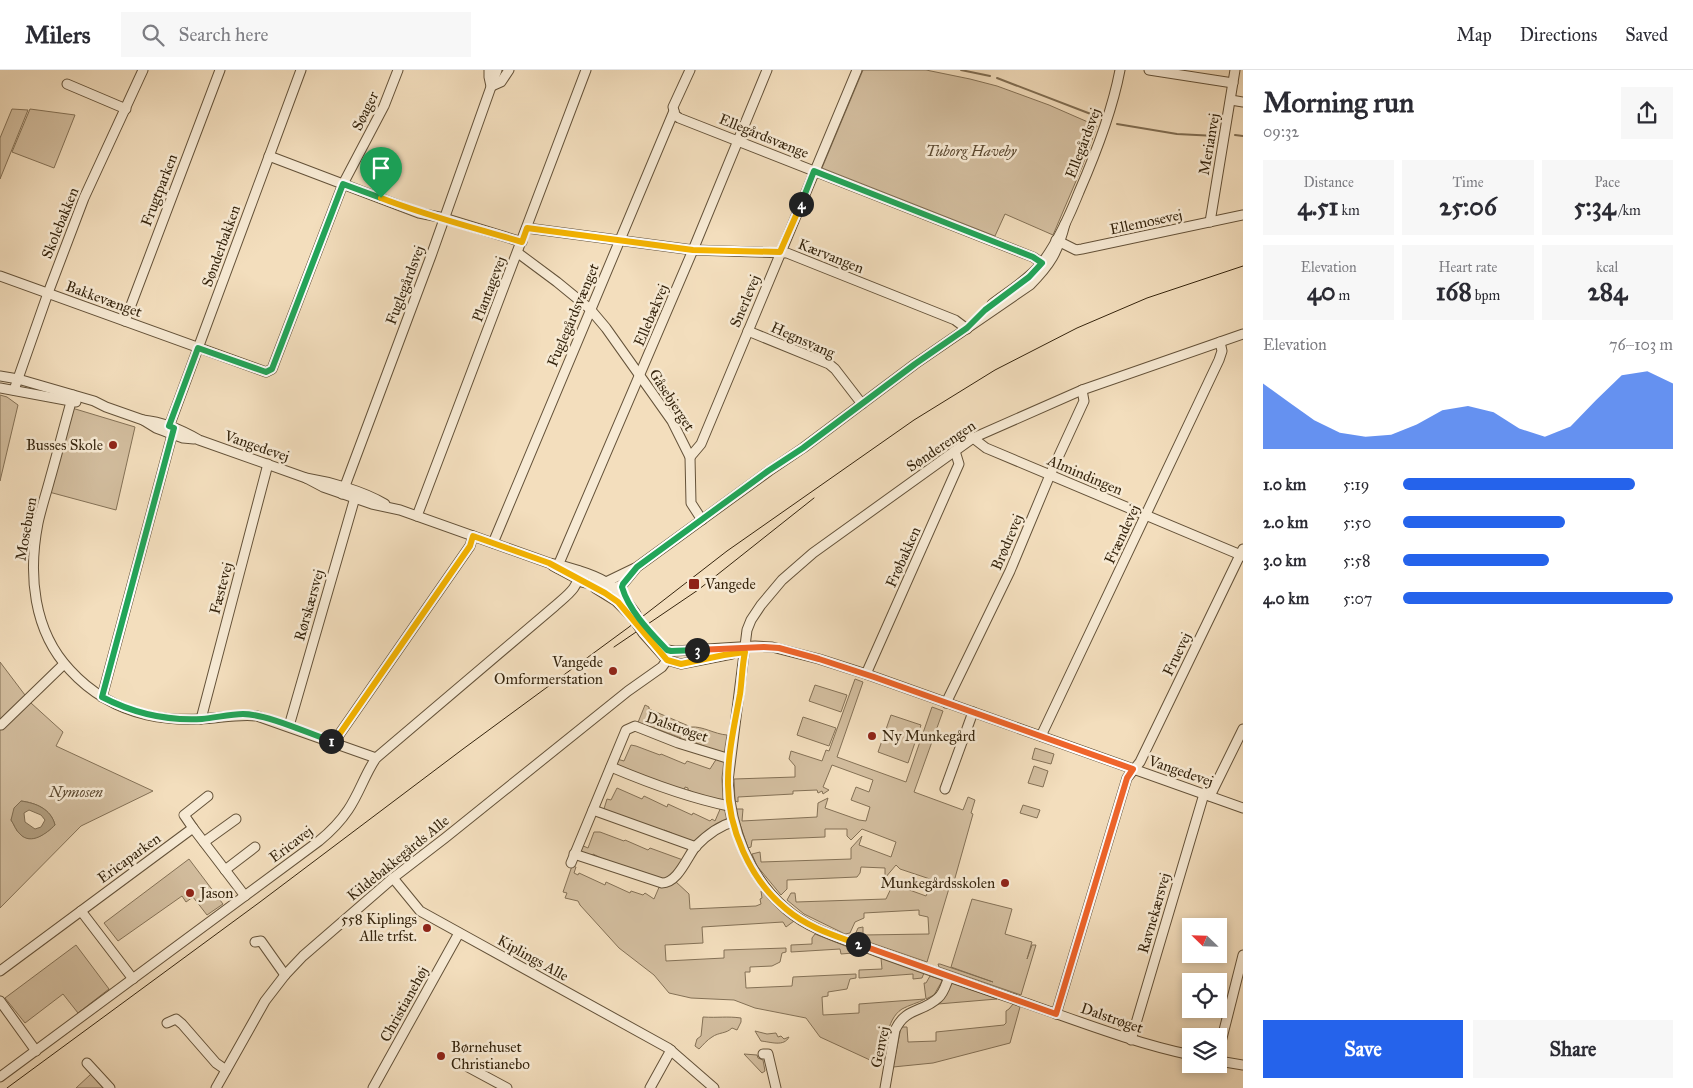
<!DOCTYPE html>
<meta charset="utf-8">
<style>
:root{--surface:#fff;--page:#f7f7f7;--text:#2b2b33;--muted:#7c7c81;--line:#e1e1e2;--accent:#2563eb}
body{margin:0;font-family:"IM FELL Great Primer",serif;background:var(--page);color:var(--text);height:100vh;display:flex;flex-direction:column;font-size:19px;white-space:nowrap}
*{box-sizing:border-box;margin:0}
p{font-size:16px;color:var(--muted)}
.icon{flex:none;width:28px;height:28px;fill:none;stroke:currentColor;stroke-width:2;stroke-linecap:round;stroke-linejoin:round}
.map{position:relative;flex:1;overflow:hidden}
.sheet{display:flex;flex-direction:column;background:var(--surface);width:450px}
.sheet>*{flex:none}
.needle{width:32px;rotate:293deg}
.tools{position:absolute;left:1182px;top:848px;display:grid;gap:10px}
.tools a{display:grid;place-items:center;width:45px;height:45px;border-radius:0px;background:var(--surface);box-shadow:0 2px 8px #0003;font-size:25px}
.pin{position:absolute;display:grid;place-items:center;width:42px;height:42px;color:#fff;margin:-51px -21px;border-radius:50% 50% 50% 0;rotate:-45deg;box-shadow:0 0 5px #0007}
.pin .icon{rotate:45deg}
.km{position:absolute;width:25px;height:25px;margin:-12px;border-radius:50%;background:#222;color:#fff;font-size:14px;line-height:25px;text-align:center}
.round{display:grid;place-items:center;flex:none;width:52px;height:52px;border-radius:0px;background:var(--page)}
.overview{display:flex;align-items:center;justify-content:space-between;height:85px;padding:0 20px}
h1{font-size:28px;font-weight:700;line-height:38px}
.metrics{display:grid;grid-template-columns:repeat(3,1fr);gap:8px;height:85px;padding:5px 20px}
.metrics div{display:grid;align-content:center;border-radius:0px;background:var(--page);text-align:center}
.metrics b{font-size:25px;font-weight:700}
.metrics small{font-size:14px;font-weight:400}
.metrics p{font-size:14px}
.chart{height:140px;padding:10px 20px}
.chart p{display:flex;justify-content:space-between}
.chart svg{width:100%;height:90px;margin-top:5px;fill:var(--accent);opacity:.7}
.action{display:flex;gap:10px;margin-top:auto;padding:10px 20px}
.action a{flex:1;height:58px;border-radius:0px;background:var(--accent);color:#fff;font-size:20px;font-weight:700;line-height:58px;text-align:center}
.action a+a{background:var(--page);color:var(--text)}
ul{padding:0 20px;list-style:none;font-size:16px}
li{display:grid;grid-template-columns:80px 60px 1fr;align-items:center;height:38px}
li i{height:12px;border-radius:6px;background:var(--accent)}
header{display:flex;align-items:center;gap:30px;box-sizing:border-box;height:70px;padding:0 25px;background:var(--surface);border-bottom:1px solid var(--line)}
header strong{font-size:24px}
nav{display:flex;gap:28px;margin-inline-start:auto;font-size:18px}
.search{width:350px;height:45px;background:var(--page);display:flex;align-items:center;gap:12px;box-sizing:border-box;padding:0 18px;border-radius:0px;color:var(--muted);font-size:19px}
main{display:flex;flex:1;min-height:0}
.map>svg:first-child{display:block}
.green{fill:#d3be9f;stroke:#847156;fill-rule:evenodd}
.water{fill:#b29f81;stroke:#806e53;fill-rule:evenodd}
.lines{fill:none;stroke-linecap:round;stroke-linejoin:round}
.stream{stroke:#806e53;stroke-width:2}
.minor-casing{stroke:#645239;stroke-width:11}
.minor{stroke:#f7ead4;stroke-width:9}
.tram{stroke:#35240d;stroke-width:1}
.minor-bridge-casing{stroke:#645239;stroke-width:11;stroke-linecap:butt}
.minor-bridge{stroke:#f7ead4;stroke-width:9}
.split-1-casing{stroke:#fff;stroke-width:10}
.split-2-casing{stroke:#fff;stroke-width:10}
.split-3-casing{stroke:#fff;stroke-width:10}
.split-4-casing{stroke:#fff;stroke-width:10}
.split-5-casing{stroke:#fff;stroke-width:10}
.split-1{stroke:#22a559;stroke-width:6}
.split-2{stroke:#f5b400;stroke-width:6}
.split-3{stroke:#f0652b;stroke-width:6}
.split-4{stroke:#22a559;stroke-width:6}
.split-5{stroke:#f5b400;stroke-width:6}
.poi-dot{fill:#8f2418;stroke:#f7ead4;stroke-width:2}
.labels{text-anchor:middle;stroke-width:5;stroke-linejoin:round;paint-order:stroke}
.street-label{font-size:15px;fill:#35240d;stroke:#f7ead4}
.park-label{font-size:15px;font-style:italic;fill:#5c4a32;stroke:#f7ead4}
.poi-label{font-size:15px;fill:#35240d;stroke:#f7ead4;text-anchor:end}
</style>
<header>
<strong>Milers</strong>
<div class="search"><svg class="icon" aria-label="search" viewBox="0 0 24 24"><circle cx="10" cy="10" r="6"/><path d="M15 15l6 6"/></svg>Search here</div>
<nav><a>Map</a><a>Directions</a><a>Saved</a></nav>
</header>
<main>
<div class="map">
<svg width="1243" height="1018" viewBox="0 0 1243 1018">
<rect width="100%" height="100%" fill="#f3debd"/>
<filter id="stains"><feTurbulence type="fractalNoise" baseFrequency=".004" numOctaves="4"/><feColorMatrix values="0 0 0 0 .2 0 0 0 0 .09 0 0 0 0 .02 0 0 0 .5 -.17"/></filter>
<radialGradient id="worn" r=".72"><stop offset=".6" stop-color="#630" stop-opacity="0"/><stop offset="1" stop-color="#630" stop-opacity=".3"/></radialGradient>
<!-- green -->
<g class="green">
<path d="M863 0H926L970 9 997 16 1049 35 1097 56 1082 97 1053 165 1005 144 995 166 822 98Z"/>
<path d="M12 39 28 40 0 109V68Z"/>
<path d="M30 39 75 45 54 98 12 82Z"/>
<path d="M0 325 7 327 18 335 0 411Z"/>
<path d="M72 338 135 357 116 440 49 422Z"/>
<path d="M0 592 31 633 63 662 56 676 153 721 81 756 0 838ZM21 731C36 733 51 739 55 755 47 763 31 775 20 764 16 761 14 754 11 750Z"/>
<path d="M855 609 863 612 837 687 906 712 932 637 943 641 914 722 963 740 968 727 975 730 971 743 973 744 953 815H950L927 892 854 867 858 858 863 857V865L929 864 928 847 919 845V840L864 843V848L855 852 850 863 845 864 804 844 787 830 791 823H795L796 832 886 829 893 814 926 826 933 810 900 799 896 795 885 808V798L861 797 860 803 857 807 787 810V819L781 825 757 796 752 784 760 782 761 792 851 789V778L862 766 859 775 891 787 896 772 862 759 851 770 847 766V759H825V767L752 770 751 777 748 778 735 739H743L742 751 817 747 818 733 828 728 825 738 859 750 866 751 870 737 851 730 856 717 869 722 873 710 832 695 823 717 829 720 823 724 822 721 818 723 817 720 793 721V724L738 727V732L735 731 734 709 795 707V696L789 689 791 681 822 691 826 680 829 681Z"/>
<path d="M815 615 847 625 841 642 809 631Z"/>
<path d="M645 635 649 637V639L691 657C703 656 714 664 727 665L724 684 686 669 685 673 680 671 681 668 646 655 644 658 637 655Z"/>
<path d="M891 645 921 655 908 693 878 682Z"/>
<path d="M803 647 836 658 829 676 797 665Z"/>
<path d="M631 675 636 676 660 685 661 684 685 694 687 691 710 699 717 688 724 690 722 708 723 732 693 724V722L688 720V718L685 717 684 721 616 695 617 689 624 691Z"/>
<path d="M1035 678 1054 684 1051 694 1032 689Z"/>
<path d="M1034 696 1048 701 1043 717 1028 713Z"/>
<path d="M617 718 642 729 644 726 667 737 668 734 692 745 693 743 710 751 712 749 715 751 721 737H724L727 751 696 772 671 766 672 763 664 760 663 763 603 742 607 729 611 730Z"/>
<path d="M1023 735 1040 740 1037 748 1020 743Z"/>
<path d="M594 762H600L624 771 625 770 648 780 650 778 683 790 670 809 665 811 607 791 593 784 591 787 582 783V781L579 780 581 775 588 778Z"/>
<path d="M189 789 223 834 207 845 193 827 186 832 182 826 118 871 104 853Z"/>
<path d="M572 796 576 797 574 803 578 805 579 803 605 815 606 812 630 823 631 821 643 825 645 823 654 829 660 815C666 817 671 815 675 811L689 824 690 839 756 836 761 834 760 829 762 828 761 821 777 837 794 851 786 857 783 852 702 857 703 873 665 875 666 891 724 888V880L786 878V882L782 883 780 892 772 896 750 897V902H745L746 918 792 916 793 907 856 904V908L850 909 847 919 828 922V926L822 927 823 945 859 943V934L925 929C918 933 909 935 902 939 885 950 886 978 883 996L820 967 806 948 755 938 734 930 691 928 669 923 654 905 619 878 580 835 578 831 565 828 567 823 563 822Z"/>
<path d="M972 829 1012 839 1005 864 1032 872 1027 889 1032 875H1036L1021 925 939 897 938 894H940L993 912 951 897Z"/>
<path d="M815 864 820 866 858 881 853 883 841 884 840 879 791 882V875L812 874V868Z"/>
<path d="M76 875 109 919 78 943 63 924 25 953 5 928Z"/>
<path d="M881 888 924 903 922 908 913 909V904L859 908V900L882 899Z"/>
<path d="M930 906 940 909 942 911 934 925 926 929 924 913H926Z"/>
<path d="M953 913 997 929 938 934C942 929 950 915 953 913Z"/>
<path d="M1013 934 1020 937 1010 973 933 993 893 997 901 957H907L908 972 936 971V962L1004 955 1006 953V941L1009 939Z"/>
<path d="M703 947C718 948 727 946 741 948V952L737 960 732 958C726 964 719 962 712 967 707 970 703 975 699 979L695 976 697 969 701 966Z"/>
<path d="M755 961 767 964 776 963 778 967 781 966 784 969 789 967C784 977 771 972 761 971Z"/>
<path d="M744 984 757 985 758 988 763 990 765 1001 762 1003Z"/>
<path d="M91 1004 103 1018H76Z"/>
</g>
<!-- water -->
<path class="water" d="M21 731C36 733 51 739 55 755 47 763 31 776 20 764 16 761 14 754 11 750L14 738ZM29 740 41 745 45 750 41 757 35 759 25 752 24 743Z"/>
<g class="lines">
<!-- stream -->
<g class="stream">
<path d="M961 0 990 6"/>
<path d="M997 8 1096 46"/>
<path d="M1117 54 1177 64 1216 66"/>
<path d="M1235 65 1243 66"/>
</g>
<!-- minor casing -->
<g class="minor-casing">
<g id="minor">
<path d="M489 0V7L491 16"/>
<path d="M1149 0 1233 13"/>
<path d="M67 14 126 39"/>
<path d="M492 16 501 12 509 0"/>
<path d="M1231 30 1243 32"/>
<path d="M674 41 675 45 679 48 1033 187 1042 193"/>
<path d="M269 86 419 143 444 148 522 172"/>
<path d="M1210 152 1235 0"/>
<path d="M527 158 693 180 787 183 955 250 967 259"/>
<path d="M1056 170 1076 180 1082 179 1243 145"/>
<path d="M518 183 557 212 590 239 606 258 672 351 690 387 691 433 702 450"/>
<path d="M0 206 266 302 272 299 343 114 384 36 398 0"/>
<path d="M992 234C1009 221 1028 210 1042 193 1058 172 1069 147 1079 122 1096 83 1112 42 1120 0"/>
<path d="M125 251 220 0"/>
<path d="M748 261 829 294 835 299 862 334"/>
<path d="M0 306 18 309 94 331 106 337 143 350 156 358 183 368 194 369"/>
<path d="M0 318 76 332"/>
<path d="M14 320 48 223 84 128 143 0"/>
<path d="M73 325C65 353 58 381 50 409 46 424 41 439 38 453 28 504 33 561 70 600 91 623 117 638 147 645 165 649 182 650 200 649 220 648 238 644 257 646L376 688"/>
<path d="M143 350C163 352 182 360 199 370L306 408C331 412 363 421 385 434"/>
<path d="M167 362 301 0"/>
<path d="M973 368 986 378 1243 486"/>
<path d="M690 387 701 374 857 0"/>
<path d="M306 408 323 417 372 434 400 440 549 493C565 496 591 503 606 512 618 518 628 533 636 544"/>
<path d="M342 424 431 186 497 0"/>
<path d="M417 446 586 0"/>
<path d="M493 473 674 41 673 37 690 0"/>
<path d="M553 496 581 511"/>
<path d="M557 498 693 180 767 0"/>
<path d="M582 512 610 518H614L623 514 637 497 769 401 803 378 915 294 1030 215C1050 195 1058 182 1065 154"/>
<path d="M606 512 635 498"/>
<path d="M595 518 616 531 632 547"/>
<path d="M643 563 667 590 681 594 732 584"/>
<path d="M667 580 675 581 755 576 772 577 819 589 866 604 1243 738"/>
<path d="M866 604 959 394 955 381"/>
<path d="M102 627 174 358"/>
<path d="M946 633 1010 501 1050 405 1084 331 1082 320"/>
<path d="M201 649 268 394"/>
<path d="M1 655 64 594"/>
<path d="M289 656 356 424"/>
<path d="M1041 666 1219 290 1222 281 1220 272"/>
<path d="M334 672 470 476 473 466"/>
<path d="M611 697C649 713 689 728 729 736"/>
<path d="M945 719 973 642"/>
<path d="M1210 726 1243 659"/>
<path d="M593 740 696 777"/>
<path d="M193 758 184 745 208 726"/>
<path d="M204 772 236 749"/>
<path d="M574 784 662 813C678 813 687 787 696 776 707 765 718 756 733 752"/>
<path d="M571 793 626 660 635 656 678 673 730 689"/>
<path d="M225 800 255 777"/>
<path d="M393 808 420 841 668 978 714 1018"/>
<path d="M81 841 133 909"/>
<path d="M255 872 261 871 285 905"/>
<path d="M0 901 193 758 245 826"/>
<path d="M0 931 36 981"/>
<path d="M1056 944 1127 708 1140 692 1243 479"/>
<path d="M167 953 176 949 182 954 216 993 226 1000"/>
<path d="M1131 970 1204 724"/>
<path d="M1219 980 1243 885"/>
<path d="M763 984H768L776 1018"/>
<path d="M1191 985C1129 972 1071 948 1011 928 966 913 922 898 878 882 847 870 811 861 786 839 748 806 731 759 728 711L747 560 751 550 761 535 782 510 813 483 973 368 1082 320 1243 264"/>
<path d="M1219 991 1243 995"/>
<path d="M87 993 110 1018"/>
<path d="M468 997 507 1018"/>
<path d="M0 1007 319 771C330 762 340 752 348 740 359 724 365 704 376 688L555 536C567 525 579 518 579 501"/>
<path d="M216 1018 265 931 285 905 303 886 393 808 445 768 628 621 662 597 667 590V580"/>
<path d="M373 1018 459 863"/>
<path d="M650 1018 671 980"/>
<path d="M885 1018 895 960C906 937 922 943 938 928 944 923 946 914 949 907"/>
</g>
</g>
<!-- minor -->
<use href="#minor" class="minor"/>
<!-- tram -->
<g class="tram">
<path d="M614 577 698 520 814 428"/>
<path d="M7 1018 260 832 463 679 629 557 727 481 914 350 995 300 1077 258 1147 228 1243 196"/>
</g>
<!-- minor-bridge casing -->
<g class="minor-bridge-casing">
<path id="minor-bridge" d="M632 547 643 563"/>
</g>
<!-- minor-bridge -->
<use href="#minor-bridge" class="minor-bridge"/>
</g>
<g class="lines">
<!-- split-1 casing -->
<g class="split-1-casing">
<path id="split-1" d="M331 671C308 663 266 644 243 644 230 644 215 648 202 649 166 651 133 643 102 627L174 358 169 356 198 278 266 302 272 299 343 114 381 128"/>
</g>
<!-- split-2 casing -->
<g class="split-2-casing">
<path id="split-2" d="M331 671 334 672 470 476 473 466 549 493 605 523 618 532 667 590 681 594 724 585 745 582C742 596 742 610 740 624 735 652 728 682 728 711 727 757 750 810 786 839 807 857 833 865 858 874"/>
</g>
<!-- split-3 casing -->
<g class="split-3-casing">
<path id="split-3" d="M697 580 764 577 779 578 819 589 874 607 1133 699 1127 708 1056 944 858 874"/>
</g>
<!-- split-4 casing -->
<g class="split-4-casing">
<path id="split-4" d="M697 580 671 581 667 580C650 562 629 541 622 517L623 514 637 497 768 401 803 378 915 294 967 258 985 240 1029 207 1042 193 1033 187 814 101 801 134"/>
</g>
<!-- split-5 casing -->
<g class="split-5-casing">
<path id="split-5" d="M381 128C427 146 475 158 522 172L527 158 693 180 780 182 801 134"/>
</g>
<!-- split-1 -->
<use href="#split-1" class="split-1"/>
<!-- split-2 -->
<use href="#split-2" class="split-2"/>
<!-- split-3 -->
<use href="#split-3" class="split-3"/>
<!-- split-4 -->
<use href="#split-4" class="split-4"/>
<!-- split-5 -->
<use href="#split-5" class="split-5"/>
</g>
<!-- markers -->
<g class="poi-dot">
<circle cx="113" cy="375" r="5"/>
<rect x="688" y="508" width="12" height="12" rx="2.5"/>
<circle cx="613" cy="601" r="5"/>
<circle cx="872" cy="666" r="5"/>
<circle cx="1005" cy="813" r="5"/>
<circle cx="190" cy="823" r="5"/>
<circle cx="427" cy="858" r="5"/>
<circle cx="441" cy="986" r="5"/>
</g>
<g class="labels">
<!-- street labels -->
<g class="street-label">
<text transform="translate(365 41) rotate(-64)" y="5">Søager</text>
<text transform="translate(764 66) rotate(22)" y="5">Ellegårdsvænge</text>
<text transform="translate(1083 73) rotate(-69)" y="5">Ellegårdsvej</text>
<text transform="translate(1209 74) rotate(-80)" y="5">Merianvej</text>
<text transform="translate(159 120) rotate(-69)" y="5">Frugtparken</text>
<text transform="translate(1146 152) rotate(-12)" y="5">Ellemosevej</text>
<text transform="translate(60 153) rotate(-68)" y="5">Skolebakken</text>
<text transform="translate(221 176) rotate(-70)" y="5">Sønderbakken</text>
<text transform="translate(831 186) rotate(22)" y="5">Kærvangen</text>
<text transform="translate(405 215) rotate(-69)" y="5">Fuglegårdsvej</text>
<text transform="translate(489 219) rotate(-69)" y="5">Plantagevej</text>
<text transform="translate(104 229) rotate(20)" y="5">Bakkevænget</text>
<text transform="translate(745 231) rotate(-67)" y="5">Snerlevej</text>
<text transform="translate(573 245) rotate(-67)" y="5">Fuglegårdsvænget</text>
<text transform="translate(651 245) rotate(-67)" y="5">Ellebækvej</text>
<text transform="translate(803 270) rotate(24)" y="5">Hegnsvang</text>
<text transform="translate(672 330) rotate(57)" y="5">Gåsebjerget</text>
<text transform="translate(257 376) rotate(19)" y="5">Vangedevej</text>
<text transform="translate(941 376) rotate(-34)" y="5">Sønderengen</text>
<text transform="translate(1085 405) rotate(23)" y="5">Almindingen</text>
<text transform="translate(26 459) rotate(-80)" y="5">Mosebuen</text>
<text transform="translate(1122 464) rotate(-65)" y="5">Frændevej</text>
<text transform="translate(1007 472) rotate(-67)" y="5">Brødrevej</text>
<text transform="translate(903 487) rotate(-66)" y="5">Frøbakken</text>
<text transform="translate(221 518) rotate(-75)" y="5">Fæstevej</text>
<text transform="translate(309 535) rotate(-74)" y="5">Rørskærsvej</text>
<text transform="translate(1177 584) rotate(-64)" y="5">Fruevej</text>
<text transform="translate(677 657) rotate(19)" y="5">Dalstrøget</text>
<text transform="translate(1181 701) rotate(19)" y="5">Vangedevej</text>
<text transform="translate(291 774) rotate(-37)" y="5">Ericavej</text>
<text transform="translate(129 788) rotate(-36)" y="5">Ericaparken</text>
<text transform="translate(398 788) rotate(-39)" y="5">Kildebakkegårds Alle</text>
<text transform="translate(1154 843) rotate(-74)" y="5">Ravnekærsvej</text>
<text transform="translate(533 888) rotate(29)" y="5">Kiplings Alle</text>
<text transform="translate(404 934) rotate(-61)" y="5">Christianehøj</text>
<text transform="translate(1112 948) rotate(19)" y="5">Dalstrøget</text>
<text transform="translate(880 977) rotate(-78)" y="5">Genvej</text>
</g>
<!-- park labels -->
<g class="park-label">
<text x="971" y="86">Tuborg Haveby</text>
<text x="76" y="727">Nymosen</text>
</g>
<!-- poi labels -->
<g class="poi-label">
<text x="103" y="380">Busses Skole</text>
<text x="705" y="519" text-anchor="start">Vangede</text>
<text x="603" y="597">Vangede<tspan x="603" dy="17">Omformerstation</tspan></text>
<text x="882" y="671" text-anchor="start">Ny Munkegård</text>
<text x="995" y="818">Munkegårdsskolen</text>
<text x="200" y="828" text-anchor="start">Jason</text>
<text x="417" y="854">558 Kiplings<tspan x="417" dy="17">Alle trfst.</tspan></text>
<text x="451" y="982" text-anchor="start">Børnehuset<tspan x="451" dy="17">Christianebo</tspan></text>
</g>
</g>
<rect width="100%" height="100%" filter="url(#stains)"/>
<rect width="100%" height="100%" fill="url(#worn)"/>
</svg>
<div class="tools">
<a><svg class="needle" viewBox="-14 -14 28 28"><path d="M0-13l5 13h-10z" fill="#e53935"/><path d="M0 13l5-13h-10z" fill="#7c7c81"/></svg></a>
<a><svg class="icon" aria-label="locate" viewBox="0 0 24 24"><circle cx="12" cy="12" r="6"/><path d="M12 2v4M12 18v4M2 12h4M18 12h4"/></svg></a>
<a><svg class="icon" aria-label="layers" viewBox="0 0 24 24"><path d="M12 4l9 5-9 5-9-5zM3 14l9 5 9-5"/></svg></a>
</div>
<div class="pin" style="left:381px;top:128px;background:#1e9e55"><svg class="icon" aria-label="arrive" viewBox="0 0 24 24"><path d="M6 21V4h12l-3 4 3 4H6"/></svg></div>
<b class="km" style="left:331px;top:671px">1</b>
<b class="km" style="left:858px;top:874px">2</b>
<b class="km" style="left:697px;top:580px">3</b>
<b class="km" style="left:801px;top:134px">4</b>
</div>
<section class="sheet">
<div class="overview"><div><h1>Morning run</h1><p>09:32</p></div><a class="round"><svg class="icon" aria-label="share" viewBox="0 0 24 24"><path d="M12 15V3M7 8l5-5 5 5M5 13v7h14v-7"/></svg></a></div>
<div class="metrics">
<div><p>Distance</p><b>4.51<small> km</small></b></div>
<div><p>Time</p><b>25:06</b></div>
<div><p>Pace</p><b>5:34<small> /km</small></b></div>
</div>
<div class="metrics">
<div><p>Elevation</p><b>40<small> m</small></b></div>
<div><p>Heart rate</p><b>168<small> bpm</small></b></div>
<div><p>kcal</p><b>284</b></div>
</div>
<div class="chart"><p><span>Elevation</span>76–103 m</p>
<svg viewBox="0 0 160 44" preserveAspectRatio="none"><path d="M0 44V12L10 21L20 30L30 36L40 38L50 37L60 32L70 25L80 23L90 26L100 34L110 38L120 33L130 20L140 8L150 6L160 12V44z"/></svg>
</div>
<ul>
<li><b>1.0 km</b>5:19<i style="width:86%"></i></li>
<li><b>2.0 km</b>5:50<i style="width:60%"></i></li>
<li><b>3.0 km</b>5:58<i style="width:54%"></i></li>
<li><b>4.0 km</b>5:07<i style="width:100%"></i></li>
</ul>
<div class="action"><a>Save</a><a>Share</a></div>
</section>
</main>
